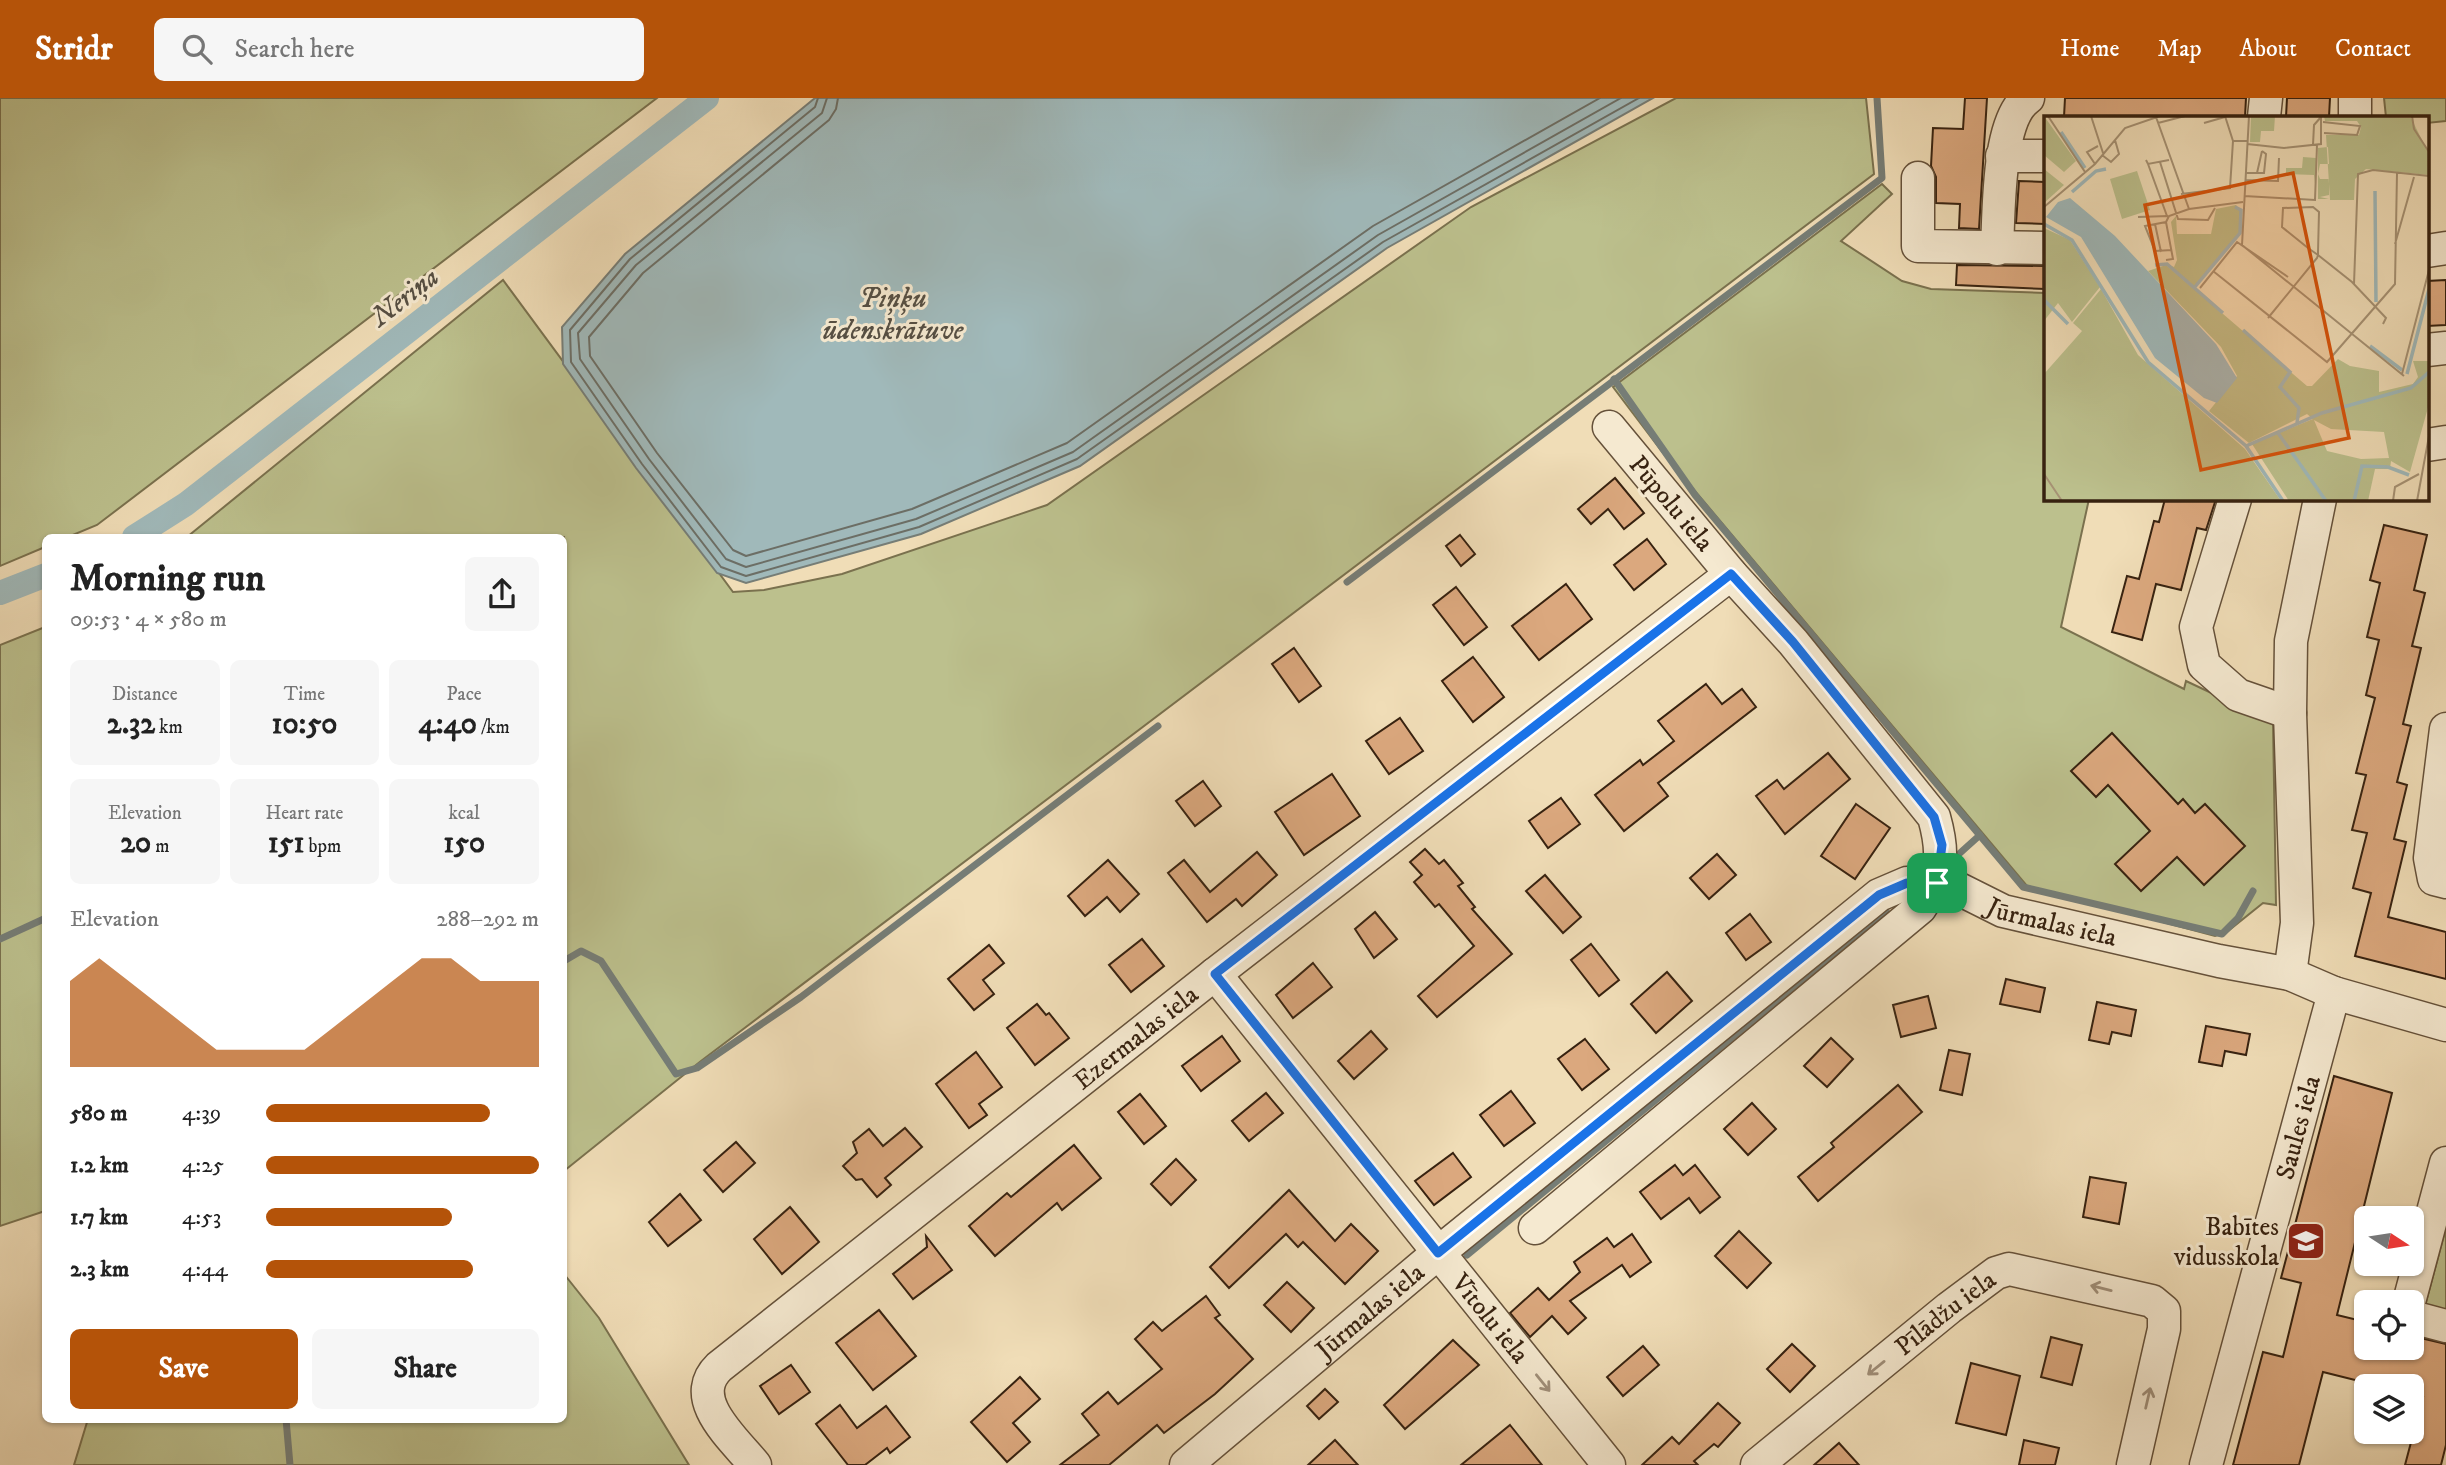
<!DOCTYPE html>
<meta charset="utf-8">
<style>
:root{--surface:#fff;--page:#f6f6f6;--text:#222;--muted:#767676;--accent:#b45309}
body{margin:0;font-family:"IM FELL DW Pica",serif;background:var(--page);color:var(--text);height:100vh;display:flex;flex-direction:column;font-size:26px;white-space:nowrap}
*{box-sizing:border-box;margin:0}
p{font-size:23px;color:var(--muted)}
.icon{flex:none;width:38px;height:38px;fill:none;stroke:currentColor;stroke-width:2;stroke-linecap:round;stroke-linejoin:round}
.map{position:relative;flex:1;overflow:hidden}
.drawer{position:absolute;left:42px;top:436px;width:525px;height:889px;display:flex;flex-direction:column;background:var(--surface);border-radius:10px;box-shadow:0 2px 5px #0004}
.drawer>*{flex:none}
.needle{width:46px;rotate:102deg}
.buttons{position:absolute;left:2354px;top:1108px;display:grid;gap:14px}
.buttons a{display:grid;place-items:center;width:70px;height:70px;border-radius:10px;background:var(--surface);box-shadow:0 2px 5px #0004;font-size:35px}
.pin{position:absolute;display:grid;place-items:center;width:60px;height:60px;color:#fff;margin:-30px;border-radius:14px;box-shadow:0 4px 10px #0006}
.round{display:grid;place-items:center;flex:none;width:74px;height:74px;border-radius:10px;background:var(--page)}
.overview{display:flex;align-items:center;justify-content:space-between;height:119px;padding:0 28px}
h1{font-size:38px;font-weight:800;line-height:52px}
.stats{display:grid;grid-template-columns:repeat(3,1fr);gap:10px;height:119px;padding:7px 28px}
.stats div{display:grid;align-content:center;border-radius:10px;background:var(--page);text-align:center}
.stats b{font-size:30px;font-weight:800}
.stats small{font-size:19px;font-weight:400}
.stats p{font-size:19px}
.chart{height:196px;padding:14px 28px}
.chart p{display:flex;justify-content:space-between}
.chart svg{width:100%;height:126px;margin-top:7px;fill:var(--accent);opacity:.7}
.cta{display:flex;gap:14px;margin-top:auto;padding:14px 28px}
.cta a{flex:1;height:80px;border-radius:10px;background:var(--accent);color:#fff;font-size:28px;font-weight:800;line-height:80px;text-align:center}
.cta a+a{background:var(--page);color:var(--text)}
ul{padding:0 28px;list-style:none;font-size:23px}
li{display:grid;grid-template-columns:112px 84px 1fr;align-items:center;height:52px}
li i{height:18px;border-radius:9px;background:var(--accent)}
header{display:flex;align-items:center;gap:42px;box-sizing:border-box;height:98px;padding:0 35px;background:var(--accent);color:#fff}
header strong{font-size:33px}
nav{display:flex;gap:38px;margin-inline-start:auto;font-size:24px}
.search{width:490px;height:63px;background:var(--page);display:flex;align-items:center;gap:18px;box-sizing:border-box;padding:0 24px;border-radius:10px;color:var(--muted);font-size:26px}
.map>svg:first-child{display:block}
.green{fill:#bcc08d;stroke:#7a714e;stroke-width:2}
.water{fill:#a0b9ba;stroke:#767d76;stroke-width:2}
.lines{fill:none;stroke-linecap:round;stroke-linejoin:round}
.shore{stroke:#6c6e65;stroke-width:2}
.stream{stroke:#767d76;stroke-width:7}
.canal{stroke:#a0b9ba;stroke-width:24}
.building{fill:#dba87e;stroke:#372210;stroke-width:2}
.minor-casing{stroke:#65513a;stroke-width:35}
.minor{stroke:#f5e9d0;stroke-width:32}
.oneway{stroke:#a08f7a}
.route-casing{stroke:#fff;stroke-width:14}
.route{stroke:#1a73e8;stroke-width:9}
.labels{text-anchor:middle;stroke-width:6;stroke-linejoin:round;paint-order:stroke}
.street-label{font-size:26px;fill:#372210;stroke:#f5e9d0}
.poi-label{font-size:26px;fill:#372210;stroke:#f5e9d0;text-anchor:end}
.water-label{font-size:28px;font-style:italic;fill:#564f43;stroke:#f5e9d0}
.inset-river{fill:none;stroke:#a0b9ba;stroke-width:3.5}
.inset-road{fill:none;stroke:#a69274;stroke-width:2}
.view{fill:#d6540c;fill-opacity:0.15;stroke:#d6540c;stroke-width:3.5}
.inset-edge{fill:none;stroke:#372210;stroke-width:3.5}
</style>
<header>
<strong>Stridr</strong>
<div class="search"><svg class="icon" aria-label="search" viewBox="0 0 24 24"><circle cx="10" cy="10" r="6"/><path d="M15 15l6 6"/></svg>Search here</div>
<nav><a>Home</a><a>Map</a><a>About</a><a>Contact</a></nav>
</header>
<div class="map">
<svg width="2446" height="1367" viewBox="0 0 2446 1367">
<rect width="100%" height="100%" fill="#f0ddb7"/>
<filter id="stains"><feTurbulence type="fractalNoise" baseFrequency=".00286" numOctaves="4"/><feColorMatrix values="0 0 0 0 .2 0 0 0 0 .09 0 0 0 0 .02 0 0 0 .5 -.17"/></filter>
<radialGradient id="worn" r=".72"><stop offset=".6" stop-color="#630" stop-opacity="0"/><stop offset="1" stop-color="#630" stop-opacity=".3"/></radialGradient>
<!-- green -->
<g class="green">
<path d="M0 0H657L97 427 68 439H46L45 449 0 468Z"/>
<path d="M1676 0H1866L1874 76 701 963 564 1073V439H187L503 182 733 494 764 492 842 476 1047 407 1471 109Z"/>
<path d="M2384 0H2446V23L2427 25V19H2386Z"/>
<path d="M1882 86 1892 96 1841 143 1902 183 1931 191 2045 195V401H2089L2061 529 2184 591 2186 583 2273 624 2276 807 2263 805 2228 833 2215 838 2027 788 1663 355 1613 289Z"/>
<path d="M45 529V1113L0 1128V547Z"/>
<path d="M2446 1130V1214L2425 1208Z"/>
<path d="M564 1176 599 1220 689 1367H74L88 1321H564Z"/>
</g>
<!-- water -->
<path class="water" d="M815 0H1653L1387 150 1080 368 921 436 746 485 717 475 636 370 563 266 562 229 625 156Z"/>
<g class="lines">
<!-- shore -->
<g class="shore">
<path d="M818 0 815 9 630 161 570 232 571 264 642 366 721 469 746 478 919 429 1077 361 1383 144 1639 0"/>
<path d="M827 0 822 15 636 167 578 235 580 261 649 361 726 461 746 469 916 421 1073 354 1378 137 1621 0"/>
<path d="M838 0 836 11 829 22 643 175 589 239 590 258 657 355 733 452 746 458 912 411 1067 345 1373 128 1600 0"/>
</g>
<!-- stream -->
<g class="stream">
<path d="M1614 281 1695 397 2023 789 2222 836 2238 820 2253 793"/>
<path d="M1347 484 1882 80 1877 0"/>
<path d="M1960 755 1980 737"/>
<path d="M0 841 46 820"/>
<path d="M564 863 581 853 601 863 676 976 697 970 801 899 1158 628"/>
<path d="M1467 1157 1886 813"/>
<path d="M286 1321 290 1367"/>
</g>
<!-- canal -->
<g class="canal">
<path d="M134 439 186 406 707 0"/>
<path d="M0 495 46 477"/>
</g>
</g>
<!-- building -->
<g class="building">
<path d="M1965 0H1987L1979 131 1959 130 1960 106 1936 105V79L1931 68 1933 30 1963 31Z"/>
<path d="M2065 0H2246L2245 19H2064Z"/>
<path d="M2287 0H2330L2329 19H2286Z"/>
<path d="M2019 83 2045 84V126L2016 125Z"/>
<path d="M1957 167 2045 168V191L1956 187Z"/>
<path d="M2446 182V227L2427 228V183Z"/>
<path d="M1615 380 1644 415 1624 431 1608 411 1591 426 1578 411Z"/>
<path d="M2165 401H2216L2206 432 2197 430 2181 492 2156 486 2142 542 2112 534 2127 478 2139 481 2154 423 2159 424Z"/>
<path d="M2384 427 2427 437 2414 492 2425 495 2412 548 2421 550 2403 626 2411 628 2397 684 2407 687 2394 741 2406 744 2388 819 2446 834V881L2355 858 2371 795 2353 790 2367 735 2352 732 2366 677 2356 675 2375 600 2366 597 2379 542 2367 539 2380 485 2370 482Z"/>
<path d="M1460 437 1475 456 1461 468 1446 448Z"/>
<path d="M1647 441 1666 466 1634 492 1614 467Z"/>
<path d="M1566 486 1592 521 1539 562 1512 528Z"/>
<path d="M1456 489 1487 529 1464 547 1433 507Z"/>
<path d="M1294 550 1321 588 1299 604 1272 566Z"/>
<path d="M1473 559 1504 599 1473 624 1442 583Z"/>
<path d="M1706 586 1722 606 1742 591 1756 609 1658 685 1668 698 1624 733 1595 697 1640 662 1643 667 1674 643 1658 623Z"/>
<path d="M1400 620 1423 653 1389 676 1366 643Z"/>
<path d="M2112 635 2178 706 2183 701 2195 715 2205 706 2245 748 2204 787 2177 759 2141 793 2115 766 2150 733 2108 687 2096 699 2071 673Z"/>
<path d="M1828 655 1850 681 1785 736 1756 698 1777 682 1784 691Z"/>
<path d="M1332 676 1360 718 1304 757 1275 714Z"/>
<path d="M1203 683 1221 708 1195 728 1176 703Z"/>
<path d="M1561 700 1580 726 1548 750 1529 723Z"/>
<path d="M1856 706 1890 730 1855 781 1821 758Z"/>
<path d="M1425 751 1439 766 1444 762 1463 785 1458 788 1475 809 1472 811 1512 856 1437 919 1418 898 1474 848 1439 806 1435 809 1414 784 1422 777 1410 764Z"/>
<path d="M1257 754 1277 777 1242 808 1236 801 1207 824 1168 775 1184 762 1210 794Z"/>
<path d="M1717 756 1736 777 1709 801 1690 780Z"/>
<path d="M1108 762 1139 796 1120 814 1107 799 1085 818 1068 798Z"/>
<path d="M1545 777 1581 819 1563 835 1526 793Z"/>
<path d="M1375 814 1397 841 1374 860 1355 831Z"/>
<path d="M1750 816 1771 844 1746 862 1726 835Z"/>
<path d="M1142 841 1164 868 1131 894 1109 867Z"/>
<path d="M1591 846 1619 882 1599 898 1571 862Z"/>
<path d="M989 847 1004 865 983 882 994 896 974 912 948 881Z"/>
<path d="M1313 865 1332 889 1293 920 1276 897Z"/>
<path d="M1667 874 1692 903 1656 935 1631 906Z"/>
<path d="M2006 881 2045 890 2040 914 2000 906Z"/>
<path d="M1928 898 1936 930 1901 939 1893 907Z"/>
<path d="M2097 904 2136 912 2131 938 2112 934 2109 946 2089 942Z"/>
<path d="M1037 906 1046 917 1049 915 1069 940 1035 967 1007 930Z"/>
<path d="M2206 928 2250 936 2246 957 2225 953 2222 968 2199 964Z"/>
<path d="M1371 933 1387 951 1354 981 1338 963Z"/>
<path d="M1222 938 1240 963 1201 993 1182 968Z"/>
<path d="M1831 940 1853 961 1827 989 1804 968Z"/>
<path d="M1585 941 1609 971 1582 992 1558 961Z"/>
<path d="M1949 952 1970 956 1962 997 1940 992Z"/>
<path d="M976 954 1002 989 979 1006 987 1017 969 1030 936 986Z"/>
<path d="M2334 978 2392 995 2337 1217 2366 1224V1250H2412V1238L2446 1246V1347L2441 1367H2405L2423 1299 2412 1296V1288H2379L2323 1274 2299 1367H2233L2263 1254 2283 1259 2301 1185 2281 1180Z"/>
<path d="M1898 987 1922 1014 1818 1103 1798 1079 1834 1049 1831 1045Z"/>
<path d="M1511 993 1535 1025 1504 1048 1480 1017Z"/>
<path d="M1266 995 1283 1015 1249 1043 1232 1023Z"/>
<path d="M1140 996 1166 1028 1144 1046 1118 1014Z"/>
<path d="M1752 1005 1776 1031 1748 1057 1724 1031Z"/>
<path d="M905 1030 922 1049 885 1080 891 1087 877 1099 862 1081 856 1082 843 1068 857 1055 853 1044 869 1031 883 1048Z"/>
<path d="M736 1044 755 1065 723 1094 704 1072Z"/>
<path d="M1074 1047 1101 1080 1062 1112 1057 1105 995 1158 969 1128 1007 1095 1011 1099Z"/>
<path d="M1453 1055 1471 1079 1434 1107 1415 1083Z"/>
<path d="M1176 1061 1196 1082 1171 1107 1151 1086Z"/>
<path d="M1675 1067 1683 1077 1695 1067 1720 1099 1700 1115 1689 1100 1661 1121 1640 1094Z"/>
<path d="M2090 1079 2126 1085 2119 1126 2083 1119Z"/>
<path d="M1289 1092 1335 1143 1351 1126 1378 1153 1345 1186 1303 1144 1298 1149 1286 1136 1229 1190 1210 1169Z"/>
<path d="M680 1096 701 1122 668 1148 649 1124Z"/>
<path d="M790 1109 819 1144 782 1176 754 1141Z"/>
<path d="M1739 1133 1771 1165 1747 1190 1715 1158Z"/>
<path d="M1632 1136 1651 1164 1630 1179 1622 1167 1570 1203 1586 1220 1568 1236 1552 1218 1530 1239 1510 1215 1538 1190 1549 1202 1580 1174 1574 1164 1607 1140 1614 1149Z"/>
<path d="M926 1138 952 1172 913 1201 893 1176 927 1149Z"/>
<path d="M1287 1184 1314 1210 1291 1234 1264 1207Z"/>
<path d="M1206 1198 1220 1217 1215 1220 1253 1261 1215 1296 1164 1335 1157 1327 1109 1367H1060L1099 1337 1082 1316 1108 1294 1118 1306 1162 1271 1135 1241 1153 1224 1162 1233Z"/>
<path d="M879 1212 916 1258 873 1292 836 1245Z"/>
<path d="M2051 1239 2082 1247 2072 1287 2041 1279Z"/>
<path d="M1453 1242 1479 1267 1405 1331 1384 1307Z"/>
<path d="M1792 1246 1815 1268 1790 1294 1767 1271Z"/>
<path d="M1643 1248 1659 1267 1623 1298 1607 1279Z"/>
<path d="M1971 1265 2020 1278 2006 1337 1956 1325Z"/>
<path d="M791 1267 810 1294 779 1316 760 1288Z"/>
<path d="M1020 1279 1040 1301 1013 1325 1030 1344 1007 1364 971 1324Z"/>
<path d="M1325 1291 1338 1304 1319 1321 1307 1308Z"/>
<path d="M1718 1305 1740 1325 1718 1349 1714 1346 1694 1363 1698 1367H1642L1672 1339 1679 1346Z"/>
<path d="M840 1307 857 1330 886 1308 910 1339 890 1355 887 1350 865 1367H848L816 1326Z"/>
<path d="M1510 1327 1542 1367H1461Z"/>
<path d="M1335 1342 1358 1367H1308Z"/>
<path d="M2024 1342 2059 1350 2055 1367H2019Z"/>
<path d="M1839 1345 1859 1367H1814Z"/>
</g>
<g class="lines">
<!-- minor casing -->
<g class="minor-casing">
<g id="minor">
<path d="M2264 19 2266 0"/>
<path d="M2355 19V0"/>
<path d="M2002 58H2045"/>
<path d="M1918 80V148L2045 150"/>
<path d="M1997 151C1999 115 1997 21 2028 0"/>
<path d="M2427 153 2446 150"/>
<path d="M2427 252 2446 250"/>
<path d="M2427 347 2446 344"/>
<path d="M2235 401 2196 529 2204 567 2238 597 2290 615"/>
<path d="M2446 631 2430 760 2434 781 2446 784"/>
<path id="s1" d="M1215 876 1609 1367"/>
<path d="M2290 876 2297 825 2290 615 2291 543 2320 401"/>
<path d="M1535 1130 1920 810C1942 777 1945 758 1934 719L1793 544 1731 476 1609 329"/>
<path d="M2409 1204 2446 1065"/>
<path d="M2412 1219 2446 1228"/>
<path id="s2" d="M755 1367C734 1341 686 1301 719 1269L1215 876 1731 476"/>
<path id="s3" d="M1186 1367 1438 1155 1879 797 1907 785H1937L1959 791 2003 813 2219 863 2290 876 2334 895 2446 927"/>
<path id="s4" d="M1757 1367 1949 1210 1996 1175 2009 1171 2152 1203 2164 1213V1231L2133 1367"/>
<path id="s5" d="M2206 1367 2334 895"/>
</g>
</g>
<!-- minor -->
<use href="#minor" class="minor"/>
</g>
<!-- one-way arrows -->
<defs><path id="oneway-shaft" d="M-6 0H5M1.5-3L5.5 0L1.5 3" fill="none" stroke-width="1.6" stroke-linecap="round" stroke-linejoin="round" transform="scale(1.75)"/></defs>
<g class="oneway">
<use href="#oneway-shaft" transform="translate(2101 1190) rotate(-166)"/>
<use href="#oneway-shaft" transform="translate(1876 1270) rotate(141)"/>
<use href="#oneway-shaft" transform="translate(1543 1285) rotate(51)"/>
<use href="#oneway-shaft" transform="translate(2148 1300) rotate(-77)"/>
</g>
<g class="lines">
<!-- route casing -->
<g class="route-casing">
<path id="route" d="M1731 476 1793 544 1934 719 1942 747 1937 785H1907L1879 797 1438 1155 1215 876Z"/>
</g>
<!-- route -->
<use href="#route" class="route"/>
</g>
<!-- icons -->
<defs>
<g id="school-square" transform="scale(2.0125)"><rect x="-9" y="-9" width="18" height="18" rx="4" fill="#8f2418" stroke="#f5e9d0"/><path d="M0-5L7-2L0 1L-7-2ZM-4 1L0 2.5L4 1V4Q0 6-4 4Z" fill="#fff"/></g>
</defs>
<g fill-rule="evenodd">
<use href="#school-square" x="2306" y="1143"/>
</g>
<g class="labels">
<!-- street labels -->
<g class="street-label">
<text transform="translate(1672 405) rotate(50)" y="9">Pūpolu iela</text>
<text dy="9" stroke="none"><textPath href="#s3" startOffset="1080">Jūrmalas iela</textPath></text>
<text dy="9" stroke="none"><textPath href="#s2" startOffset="648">Ezermalas iela</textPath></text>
<text dy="9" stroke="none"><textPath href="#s5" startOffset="350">Saules iela</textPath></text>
<text dy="9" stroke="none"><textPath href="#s3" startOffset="240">Jūrmalas iela</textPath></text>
<text dy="9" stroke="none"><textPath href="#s4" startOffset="242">Pīlādžu iela</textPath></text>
<text dy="9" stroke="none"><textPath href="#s1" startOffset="441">Vītolu iela</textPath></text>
</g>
<!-- poi labels -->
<g class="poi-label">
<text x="2279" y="1137">Babītes<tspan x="2279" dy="30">vidusskola</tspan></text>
</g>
<!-- water labels -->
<g class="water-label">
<text transform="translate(404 198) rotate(-38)" y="10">Neriņa</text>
<text x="893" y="209">Piņķu<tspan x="893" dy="32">ūdenskrātuve</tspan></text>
</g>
</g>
<!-- overview -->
<g transform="translate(2044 18)">
<rect width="385" height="385" fill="#f0ddb7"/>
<path d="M0 0 32 45 20 56 0 39ZM207 0H231L230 15H217L216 26H206ZM280 0 367 2 385 38V59L322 53 311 63 310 84H286L282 19H315L317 11 313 5H281ZM284 31 285 48H276L274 58 276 63H285V79L276 81 285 83H274V32ZM259 41 272 42V76L270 59 242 58V52H258ZM0 53 20 69 0 87ZM93 55 106 94 78 103 66 63ZM192 89 197 95 196 116 151 172 123 148 130 151 133 144 127 106 132 100 133 118H167L172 93ZM0 112 26 124 56 171 28 206 14 187 0 205ZM122 149 263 270H268L294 243 306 250 335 255V276L369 268 374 261 369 245H385V288L366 356 347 345 346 353H331L324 385H245L208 328 269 303 263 298 205 327 165 295 193 260 177 231 104 155ZM270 304 287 313 340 316 345 342 317 343 283 335ZM57 173 94 239 201 333 237 385H0V258L38 215 29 207Z" fill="#bcc08d" fill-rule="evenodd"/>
<path d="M26 82 71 120 172 228 193 262 173 287 160 282 111 242 37 121 2 101 14 86Z" fill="#a0b9ba"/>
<path class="inset-river" d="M17 16 41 52M331 75 332 186M28 76 52 55 62 53M0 108 28 124 104 246 202 330 239 385M111 149 123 148 179 197M150 172 196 117 197 94 191 91M0 184 24 208M199 214 246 256 236 271 255 292 253 307M326 230 358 254M363 258 385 173M234 317 282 385M202 330 278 297 367 272 385 256M310 385 318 350 344 351 365 359"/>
<path class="inset-road" d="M4 0 41 56M47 0 59 37M181 0 189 25M205 0 198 129 360 260M368 0 370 13 385 36M112 1 145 93M279 6 316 10 313 19 280 17M114 7 141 0M160 7 181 1M203 28 240 32 277 28V0M269 29 270 9 277 1M58 39 67 46 75 38 71 24M102 44 104 48 125 44M116 46 134 103 164 104 171 92M51 48 43 36 54 30M104 48 123 100M202 57H220L222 38 218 35M213 57 218 35M201 64 234 65 235 42M137 78 186 72 189 25H203M200 80 271 84 273 29M0 91 51 48 81 12 116 0M94 101 124 100M111 108 117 136M351 128 370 61M128 134 111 135 101 110 122 106 125 100 145 93 199 86M122 144 129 143 122 106M169 155 283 246 351 168 353 57M310 168 314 58 329 54 385 60M156 172 193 126 244 161M224 202 273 142 274 139V136L275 96 269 91 239 92 238 111 264 132 274 139 308 166 342 202 339 208M358 258 385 154M0 358 18 385M349 385 351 371 375 358M373 385 385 320"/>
<path class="view" d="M249 57 305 322 157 354 101 89Z"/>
<rect width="385" height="385" class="inset-edge"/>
</g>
<rect width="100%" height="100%" filter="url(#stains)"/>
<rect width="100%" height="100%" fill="url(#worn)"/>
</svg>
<div class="buttons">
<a><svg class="needle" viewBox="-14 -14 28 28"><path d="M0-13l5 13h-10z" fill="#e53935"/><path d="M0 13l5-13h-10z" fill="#767676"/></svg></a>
<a><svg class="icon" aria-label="locate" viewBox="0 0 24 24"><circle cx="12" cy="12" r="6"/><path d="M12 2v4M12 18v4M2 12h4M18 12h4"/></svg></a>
<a><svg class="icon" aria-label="layers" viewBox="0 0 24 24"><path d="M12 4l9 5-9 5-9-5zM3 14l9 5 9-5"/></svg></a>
</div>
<div class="pin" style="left:1937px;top:785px;background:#1e9e55"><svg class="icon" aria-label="arrive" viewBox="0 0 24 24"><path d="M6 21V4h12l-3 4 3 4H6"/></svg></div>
<section class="drawer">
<div class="overview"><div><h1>Morning run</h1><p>09:53 · 4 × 580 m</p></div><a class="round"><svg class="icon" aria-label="share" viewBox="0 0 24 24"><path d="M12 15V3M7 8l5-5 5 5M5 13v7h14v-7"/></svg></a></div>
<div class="stats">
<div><p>Distance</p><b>2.32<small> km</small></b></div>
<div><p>Time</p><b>10:50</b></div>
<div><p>Pace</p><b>4:40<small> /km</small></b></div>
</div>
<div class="stats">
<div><p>Elevation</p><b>20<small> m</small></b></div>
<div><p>Heart rate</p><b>151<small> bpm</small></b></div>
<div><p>kcal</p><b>150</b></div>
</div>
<div class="chart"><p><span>Elevation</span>288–292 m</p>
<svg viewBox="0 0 160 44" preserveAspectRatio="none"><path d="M0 44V14L10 6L20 14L30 22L40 30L50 38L60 38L70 38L80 38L90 30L100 22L110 14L120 6L130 6L140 14L150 14L160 14V44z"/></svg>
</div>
<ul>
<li><b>580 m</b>4:39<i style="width:82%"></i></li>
<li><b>1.2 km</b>4:25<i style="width:100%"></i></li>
<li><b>1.7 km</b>4:53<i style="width:68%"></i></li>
<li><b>2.3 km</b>4:44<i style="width:76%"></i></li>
</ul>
<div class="cta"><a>Save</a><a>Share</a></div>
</section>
</div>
